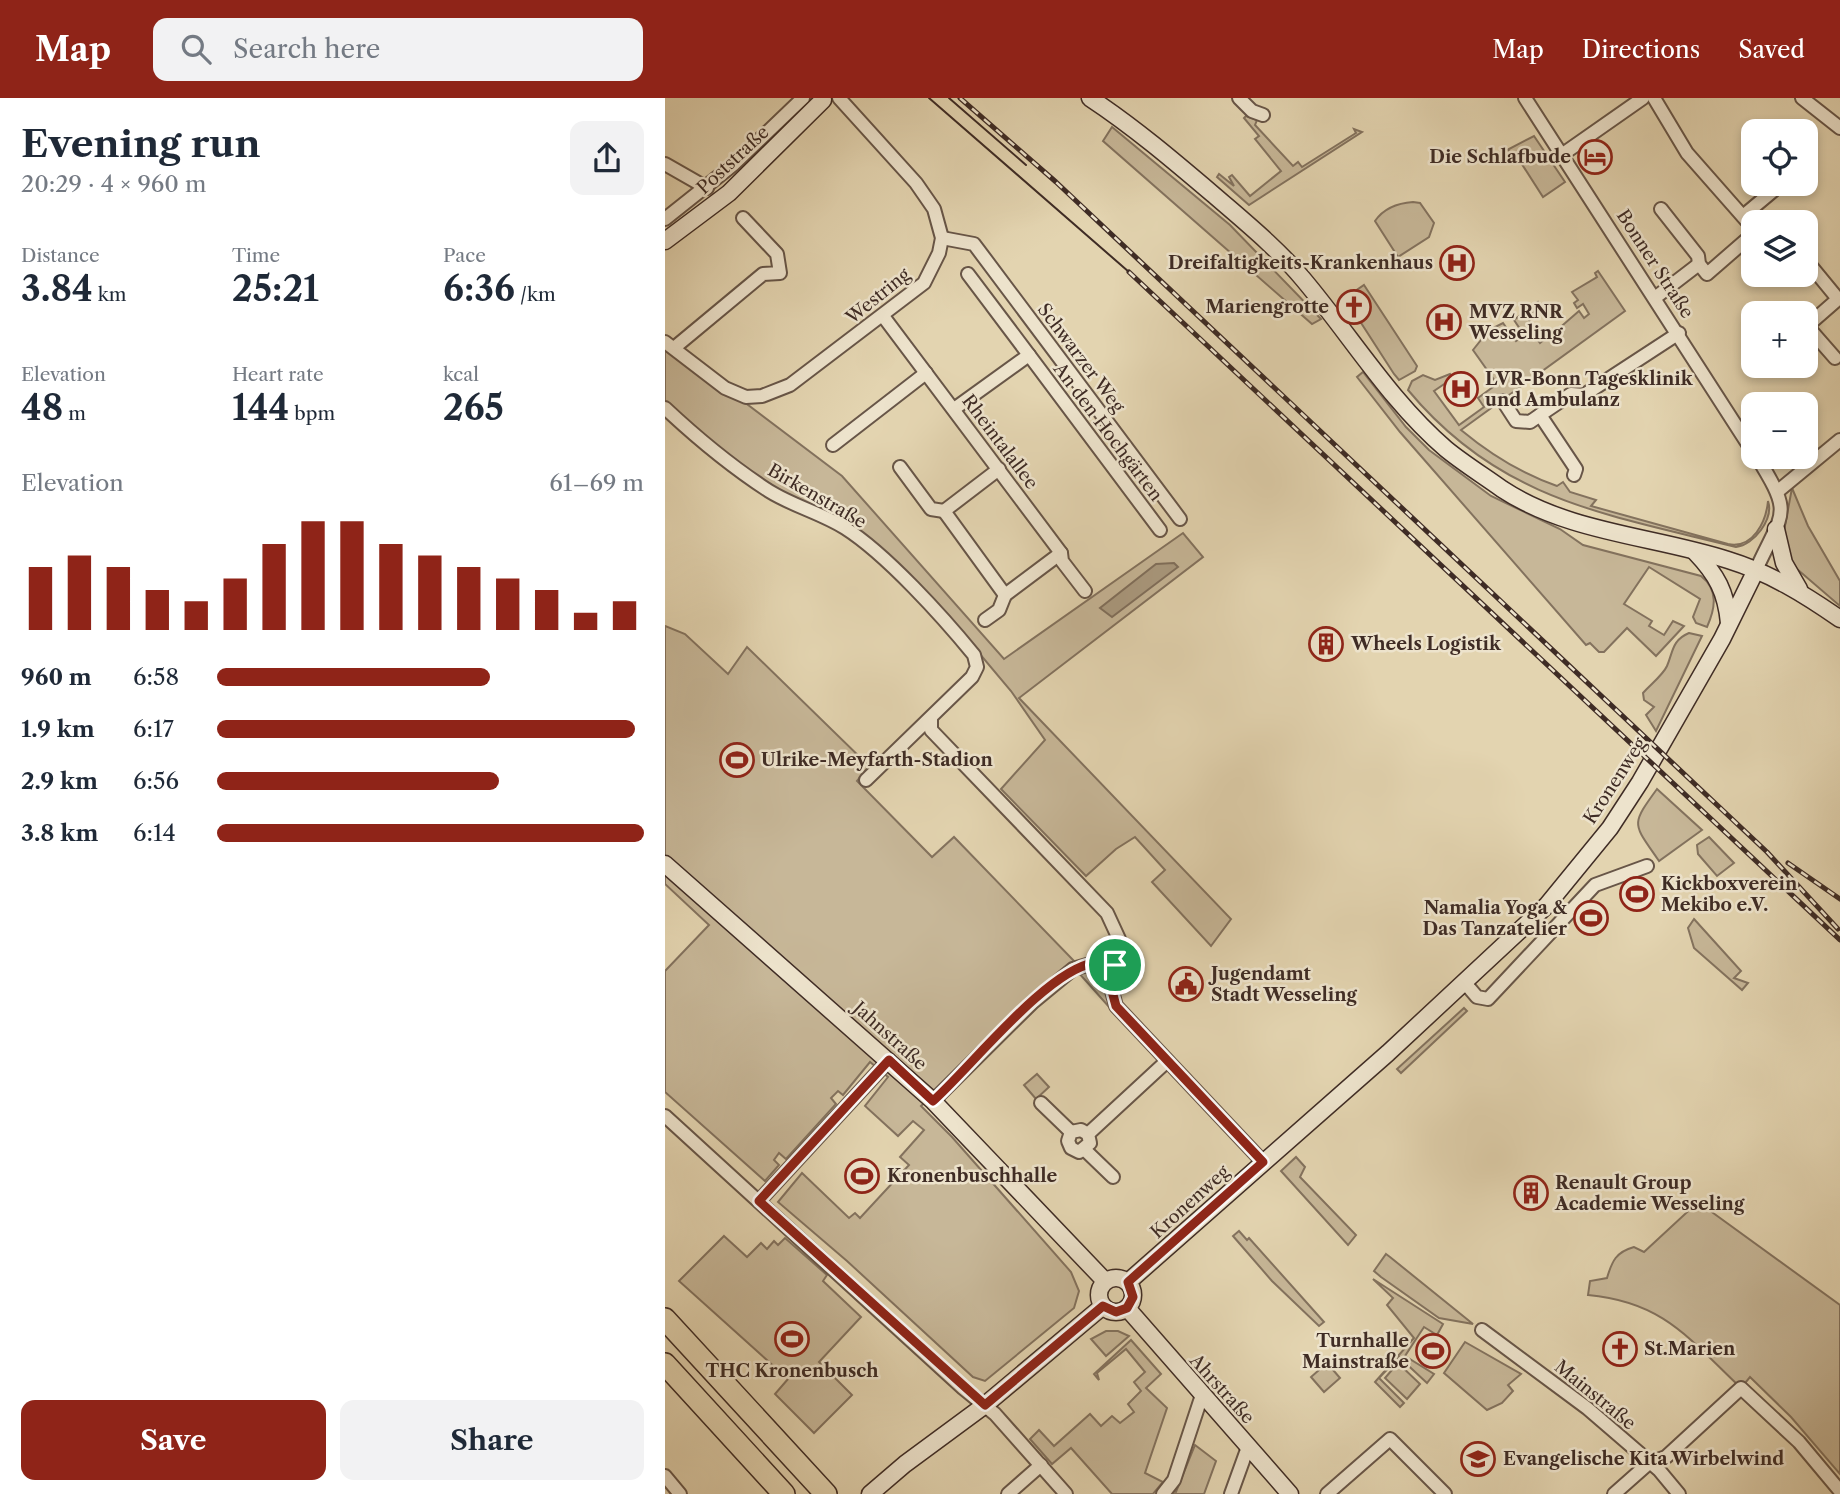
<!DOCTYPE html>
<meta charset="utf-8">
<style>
:root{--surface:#fff;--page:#f2f2f3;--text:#1f2937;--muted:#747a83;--accent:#8f2418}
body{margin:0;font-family:"Libre Caslon Text",serif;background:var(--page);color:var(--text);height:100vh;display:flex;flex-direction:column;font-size:26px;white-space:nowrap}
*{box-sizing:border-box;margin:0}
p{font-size:23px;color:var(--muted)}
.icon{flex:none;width:38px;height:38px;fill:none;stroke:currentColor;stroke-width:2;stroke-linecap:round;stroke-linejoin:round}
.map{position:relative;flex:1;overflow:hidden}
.details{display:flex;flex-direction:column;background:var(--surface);width:665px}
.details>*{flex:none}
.tools{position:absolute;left:1076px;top:21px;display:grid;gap:14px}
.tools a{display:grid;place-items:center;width:77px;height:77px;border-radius:14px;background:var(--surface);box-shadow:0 4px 10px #0003;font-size:35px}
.pin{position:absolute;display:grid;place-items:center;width:60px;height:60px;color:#fff;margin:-30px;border:4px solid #fff;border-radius:50%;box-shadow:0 2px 7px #0007}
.round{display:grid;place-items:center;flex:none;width:74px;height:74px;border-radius:14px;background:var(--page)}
.overview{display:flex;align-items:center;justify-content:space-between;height:119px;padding:0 21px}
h1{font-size:38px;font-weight:700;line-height:52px}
.stats{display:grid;grid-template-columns:repeat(3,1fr);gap:10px;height:119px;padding:7px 21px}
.stats div{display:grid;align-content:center}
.stats b{font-size:35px;font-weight:700}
.stats small{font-size:19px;font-weight:400}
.stats p{font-size:19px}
.chart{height:196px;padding:14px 21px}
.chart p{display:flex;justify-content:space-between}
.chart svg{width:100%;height:126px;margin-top:7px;stroke:var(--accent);stroke-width:6}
.cta{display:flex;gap:14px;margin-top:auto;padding:14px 21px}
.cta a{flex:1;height:80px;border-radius:14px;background:var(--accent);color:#fff;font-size:28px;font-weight:700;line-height:80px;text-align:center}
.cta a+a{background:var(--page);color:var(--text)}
ul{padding:0 21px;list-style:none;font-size:23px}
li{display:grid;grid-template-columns:112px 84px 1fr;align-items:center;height:52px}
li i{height:18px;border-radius:9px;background:var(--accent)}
header{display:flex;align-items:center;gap:42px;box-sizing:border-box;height:98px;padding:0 35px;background:var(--accent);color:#fff}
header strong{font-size:33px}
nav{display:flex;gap:38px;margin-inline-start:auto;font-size:24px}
.search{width:490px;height:63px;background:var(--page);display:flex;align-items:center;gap:18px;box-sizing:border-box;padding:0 24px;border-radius:14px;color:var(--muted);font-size:26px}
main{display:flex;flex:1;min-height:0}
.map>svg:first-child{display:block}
.green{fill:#c7b798;stroke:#83725e;stroke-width:2}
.water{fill:#ab9b81;stroke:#806f5c;stroke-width:2}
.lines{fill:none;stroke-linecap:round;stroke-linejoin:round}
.street-casing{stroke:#685648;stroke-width:16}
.secondary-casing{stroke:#3f2c25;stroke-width:19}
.highway-casing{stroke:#3f2c25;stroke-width:24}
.street{stroke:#ede3cc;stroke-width:12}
.secondary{stroke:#ede3cc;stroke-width:16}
.highway{stroke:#e3d4b0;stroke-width:21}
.tram{stroke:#3f2c25;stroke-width:2}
.rail-casing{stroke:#3f2c25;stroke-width:5}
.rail{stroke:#ede3cc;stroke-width:2.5;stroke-dasharray:8;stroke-linecap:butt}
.route-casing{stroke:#fff;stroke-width:14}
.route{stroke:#8f2418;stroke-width:9}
.labels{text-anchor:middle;stroke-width:5;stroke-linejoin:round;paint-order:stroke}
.poi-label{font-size:18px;font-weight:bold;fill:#3f2c25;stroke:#ede3cc;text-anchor:start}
.street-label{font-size:18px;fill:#3f2c25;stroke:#ede3cc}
</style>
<header>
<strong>Map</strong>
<div class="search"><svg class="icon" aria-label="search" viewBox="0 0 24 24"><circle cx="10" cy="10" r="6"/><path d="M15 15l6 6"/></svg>Search here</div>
<nav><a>Map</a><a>Directions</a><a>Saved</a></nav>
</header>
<main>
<section class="details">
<div class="overview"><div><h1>Evening run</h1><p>20:29 · 4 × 960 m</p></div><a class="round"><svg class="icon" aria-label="share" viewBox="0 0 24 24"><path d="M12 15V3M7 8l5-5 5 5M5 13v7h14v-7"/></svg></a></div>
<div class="stats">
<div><p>Distance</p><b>3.84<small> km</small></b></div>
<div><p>Time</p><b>25:21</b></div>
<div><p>Pace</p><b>6:36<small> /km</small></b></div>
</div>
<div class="stats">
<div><p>Elevation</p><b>48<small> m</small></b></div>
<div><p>Heart rate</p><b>144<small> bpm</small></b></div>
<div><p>kcal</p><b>265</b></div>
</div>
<div class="chart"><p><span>Elevation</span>61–69 m</p>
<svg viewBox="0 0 160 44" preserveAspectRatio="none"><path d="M5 44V22M15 44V18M25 44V22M35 44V30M45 44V34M55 44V26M65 44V14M75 44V6M85 44V6M95 44V14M105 44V18M115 44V22M125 44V26M135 44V30M145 44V38M155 44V34"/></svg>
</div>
<ul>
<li><b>960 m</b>6:58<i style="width:64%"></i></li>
<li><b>1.9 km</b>6:17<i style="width:98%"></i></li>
<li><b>2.9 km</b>6:56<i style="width:66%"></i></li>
<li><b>3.8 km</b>6:14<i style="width:100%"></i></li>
</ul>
<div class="cta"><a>Save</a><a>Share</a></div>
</section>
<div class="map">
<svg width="1175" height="1396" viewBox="0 0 1175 1396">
<rect width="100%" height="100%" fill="#e3d4b0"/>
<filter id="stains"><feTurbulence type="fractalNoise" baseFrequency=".00286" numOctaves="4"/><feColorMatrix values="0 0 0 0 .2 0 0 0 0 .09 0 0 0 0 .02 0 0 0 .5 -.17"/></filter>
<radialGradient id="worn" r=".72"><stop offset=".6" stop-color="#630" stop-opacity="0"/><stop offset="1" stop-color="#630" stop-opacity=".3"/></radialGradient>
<!-- green -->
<g class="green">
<path d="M581 18 592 22 590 27 628 68 633 64 637 69 691 35 689 31 697 34 584 107 552 79 554 76 569 88 564 79 567 77 585 98 616 73 590 41 594 38 579 20Z"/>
<path d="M447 29 565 127 656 221 647 226 438 43Z"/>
<path d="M869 38 900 84 878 99 851 57 842 52Z"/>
<path d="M748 104 755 105 769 125 764 139 733 159 710 123C719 110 733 105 748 104Z"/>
<path d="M933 173 960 213 796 332C825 356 857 376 892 388L898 384 905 394 931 402 926 408 1063 446C1088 451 1101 424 1103 403 1109 421 1089 447 1071 449 940 416 834 402 743 292L747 283 758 277 770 282 785 276 788 280 769 293 794 327 819 309 813 300 832 286 808 252 824 232 838 225 851 243 859 237 849 222 873 204 876 208 862 219 868 228 865 231 875 245 881 240 880 238 889 231 891 233 914 213 919 220 924 216 918 206 912 210 909 205 913 202 907 194 932 179 930 175Z"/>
<path d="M699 187 752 268 750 273 734 282 729 276 680 200Z"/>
<path d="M0 244 177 378 339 561 518 435 538 459 354 600 566 821 546 848 487 784 500 772 470 739 451 751 421 778 336 691 380 642 346 593 309 549 196 442 109 396 0 310Z"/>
<path d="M698 274 741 329 764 352 826 398 895 431 918 447 1036 478C1054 492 1050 511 1042 529L1031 525 1028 519 1035 501 984 469 959 506 987 523 984 528 999 537 1008 523 1019 528 991 558 962 530 939 554H934L925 545 921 547 735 334 692 279Z"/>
<path d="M1127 390 1143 428 1175 483V508L1125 465 1119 433Z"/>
<path d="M0 528 20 536 63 576 82 549 204 668 192 683 267 759 289 739 409 863 350 916 256 1008 287 1039 406 1174 414 1193 409 1210 320 1283 308 1279 182 1163 113 1104 137 1075 184 1120 190 1115 195 1120 244 1067 235 1059 259 1032 248 1023 233 1038 200 1008 223 979 205 964 178 997 173 993 166 1000 171 1006 121 1061 114 1055 109 1062 114 1067 100 1083 0 994V873L44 827 0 786Z"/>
<path d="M1024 535 1037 538 991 633 981 617 989 609 979 602 978 595C985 587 998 577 1002 568 1008 554 1007 542 1024 535Z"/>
<path d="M992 691 1037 732 994 763C968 725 965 728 992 691Z"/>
<path d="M1044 739 1069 765 1052 778 1033 756 1032 747Z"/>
<path d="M1029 821 1076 873 1069 880 1083 885 1077 892 1029 850 1023 830Z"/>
<path d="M418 871 440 874 447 908 445 910 412 873Z"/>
<path d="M799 910 802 913 736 975 732 971Z"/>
<path d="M372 976 384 989 371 1001 359 987Z"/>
<path d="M631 1059 640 1069 635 1079 691 1137 683 1147 616 1073Z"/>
<path d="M1033 1104 1175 1207V1376L1126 1319 1085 1279 1076 1290C1024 1241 999 1204 923 1197L925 1183 942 1180C947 1163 951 1154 969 1149L979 1154Z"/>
<path d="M574 1133 582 1142 584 1140 659 1224 654 1228 607 1183 568 1138Z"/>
<path d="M59 1138 82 1159 96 1145 102 1151 109 1143 113 1147 120 1140 162 1177 158 1183 196 1219 154 1264 187 1297 149 1335 110 1296 123 1281 14 1183Z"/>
<path d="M721 1156 725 1159 808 1226 774 1220 716 1179 709 1173Z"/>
<path d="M708 1181 778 1226 772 1237 759 1229 740 1258 769 1276 762 1285 734 1259 714 1280 739 1305 735 1309 710 1284 749 1240 722 1207 728 1200Z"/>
<path d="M441 1233H453L464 1238 441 1258 426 1241Z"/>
<path d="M466 1242 496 1276 481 1290 502 1310 480 1375 498 1384 488 1396H447L406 1350 387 1366 365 1341 374 1332 389 1348 425 1316 436 1328 447 1318 455 1325 469 1314 463 1306 476 1293 469 1284 480 1274 461 1251 432 1275 434 1282 429 1276Z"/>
<path d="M800 1244 856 1276 843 1287 848 1293 837 1305 822 1312 779 1275Z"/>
<path d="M662 1265 675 1280 659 1294 646 1279Z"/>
<path d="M733 1265 755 1286 742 1301 720 1280Z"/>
<path d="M530 1347 551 1363 539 1396H503L505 1393 511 1394Z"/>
</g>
<!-- water -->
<path class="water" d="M509 465 513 469 447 519 435 510 491 466Z"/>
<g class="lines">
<!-- street casing -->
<g class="street-casing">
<g id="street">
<path d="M574 0 587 13 598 17"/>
<path d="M860 0 1088 354"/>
<path d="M989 0 1022 55 1088 130"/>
<path d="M1137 0 1175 30"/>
<path d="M898 56 978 0"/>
<path d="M0 66 42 90"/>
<path d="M996 111 1033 158 1034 166 1042 176 1088 136"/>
<path d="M1078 118 1115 87"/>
<path d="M0 121 69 66 138 0"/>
<path d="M277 140 309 146 515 421"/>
<path d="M1141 162 1173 201 1141 229"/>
<path d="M991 199 1034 166"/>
<path d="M218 218 396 455 397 463 420 493"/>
<path d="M1142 228 1170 260"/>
<path d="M0 244 60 290 81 299 97 298 125 287 259 185 274 155 277 140 269 111 251 85 174 0"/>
<path d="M9 250 98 176 115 175 112 156 78 120"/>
<path d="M364 257 495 432"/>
<path d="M838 303 851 323 865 324 875 317 911 371 909 377"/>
<path d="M0 310C32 340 67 369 104 393 128 408 156 415 180 430 221 456 278 519 309 557L312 569 307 579 201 682"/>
<path d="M289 311 364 257 303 176"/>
<path d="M875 317 906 296 919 297 1014 235"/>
<path d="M168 347 261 275"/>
<path d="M235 369 266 411 279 413"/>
<path d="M334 371 279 413 340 497 396 455"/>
<path d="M1113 393 1175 342"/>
<path d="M1091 472C1118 412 1129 419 1092 359"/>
<path d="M320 522 334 512 340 497"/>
<path d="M266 621V632L442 815 454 841 447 893 451 908 598 1064"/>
<path d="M800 885 812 899 823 901 930 787 982 768"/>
<path d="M268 1003 368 904 408 871 429 865 450 867"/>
<path d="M376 1005 406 1034"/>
<path d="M0 1018 298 1290 330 1316 401 1396"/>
<path d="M423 1036 416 1032 406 1034 403 1043 406 1050 414 1054 425 1045 423 1036 501 964"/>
<path d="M420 1052 448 1079"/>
<path d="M94 1103 224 962"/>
<path d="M817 1232 922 1310 994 1372 1014 1396"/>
<path d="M0 1378 15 1396"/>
<path d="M343 1396 376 1367"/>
<path d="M498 1396 509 1382 537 1297"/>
<path d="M566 1396 583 1349"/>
<path d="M662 1396 725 1341 780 1396"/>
<path d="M949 1396 984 1365 1001 1359 1076 1290 1134 1344 1175 1393"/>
</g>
</g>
<!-- secondary casing -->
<g class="secondary-casing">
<g id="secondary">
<path d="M425 0C469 29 510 64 550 98 580 124 612 150 638 181 686 238 725 303 781 351 798 365 819 378 837 391 904 435 989 438 1063 462 1105 475 1139 496 1175 521"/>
<path d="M0 143 64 95 158 2"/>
<path d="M1111 431 1119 465 1134 491"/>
<path d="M1030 454C1052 477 1061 494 1064 525"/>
<path d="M0 766 268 1003 440 1183"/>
<circle cx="451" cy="1197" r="17"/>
<path d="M463 1184 723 955 882 807 945 730 975 684 1057 541 1091 472"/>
<path d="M462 1210 625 1396"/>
<path d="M205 1396 240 1366 320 1307 438 1208"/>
</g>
</g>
<!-- highway casing -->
<g class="highway-casing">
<g id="highway">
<path d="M0 1221 161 1396"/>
<path d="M0 1266 119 1396"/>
</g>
</g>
<!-- street -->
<use href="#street" class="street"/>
<!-- secondary -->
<use href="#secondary" class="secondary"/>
<!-- highway -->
<use href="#highway" class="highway"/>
<!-- tram -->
<g class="tram">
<path d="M264 0 464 174"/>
<path d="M284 0 361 67"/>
</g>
<!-- rail casing -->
<g class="rail-casing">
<g id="rail">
<path d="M295 0 391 84 1102 754 1173 831"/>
<path d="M464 174 1175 842"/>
<path d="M1123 765 1175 801"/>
</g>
</g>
<!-- rail -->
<use href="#rail" class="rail"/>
</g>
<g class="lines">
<!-- route casing -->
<g class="route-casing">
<path id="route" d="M429 865 450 867 447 893 451 908 598 1064 463 1184 468 1199 462 1210 451 1214 438 1208 320 1307 94 1103 224 962 268 1003C306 969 382 872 429 865Z"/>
</g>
<!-- route -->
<use href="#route" class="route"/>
</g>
<!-- icons -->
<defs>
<g id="hotel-ring" transform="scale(1.75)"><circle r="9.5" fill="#ede3cc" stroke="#8f2418" stroke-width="1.5"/><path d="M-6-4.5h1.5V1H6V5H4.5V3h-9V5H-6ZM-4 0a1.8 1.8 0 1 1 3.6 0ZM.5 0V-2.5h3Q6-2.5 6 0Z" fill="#8f2418"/></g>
<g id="hospital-ring" transform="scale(1.75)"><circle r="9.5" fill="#ede3cc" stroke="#8f2418" stroke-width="1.5"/><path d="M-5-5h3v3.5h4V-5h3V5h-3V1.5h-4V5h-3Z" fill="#8f2418"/></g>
<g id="church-ring" transform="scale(1.75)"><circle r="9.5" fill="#ede3cc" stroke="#8f2418" stroke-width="1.5"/><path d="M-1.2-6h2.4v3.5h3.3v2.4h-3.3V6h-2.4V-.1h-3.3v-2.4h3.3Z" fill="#8f2418"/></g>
<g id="building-ring" transform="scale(1.75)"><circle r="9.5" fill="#ede3cc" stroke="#8f2418" stroke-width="1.5"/><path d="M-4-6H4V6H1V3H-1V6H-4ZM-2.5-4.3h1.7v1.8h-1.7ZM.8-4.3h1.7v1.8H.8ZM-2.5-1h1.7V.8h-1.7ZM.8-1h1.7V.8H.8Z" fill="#8f2418"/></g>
<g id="stadium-ring" transform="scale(1.75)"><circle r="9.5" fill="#ede3cc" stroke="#8f2418" stroke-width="1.5"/><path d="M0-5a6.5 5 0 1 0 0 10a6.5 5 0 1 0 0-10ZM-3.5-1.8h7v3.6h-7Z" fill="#8f2418"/></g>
<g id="civic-ring" transform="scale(1.75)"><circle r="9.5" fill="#ede3cc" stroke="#8f2418" stroke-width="1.5"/><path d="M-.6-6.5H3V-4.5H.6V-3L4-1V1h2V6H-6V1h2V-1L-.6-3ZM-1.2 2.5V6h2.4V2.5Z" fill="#8f2418"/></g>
<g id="school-ring" transform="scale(1.75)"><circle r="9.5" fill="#ede3cc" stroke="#8f2418" stroke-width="1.5"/><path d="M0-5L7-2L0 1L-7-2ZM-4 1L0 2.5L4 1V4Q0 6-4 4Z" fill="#8f2418"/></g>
</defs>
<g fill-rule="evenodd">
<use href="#hotel-ring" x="930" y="59"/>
<use href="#hospital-ring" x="792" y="165"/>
<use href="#church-ring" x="689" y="209"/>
<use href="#hospital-ring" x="779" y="224"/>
<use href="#hospital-ring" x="796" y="291"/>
<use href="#building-ring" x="661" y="546"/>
<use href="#stadium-ring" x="72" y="662"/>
<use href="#stadium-ring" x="972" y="796"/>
<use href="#stadium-ring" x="926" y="820"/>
<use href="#civic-ring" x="521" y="886"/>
<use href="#stadium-ring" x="197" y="1078"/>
<use href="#building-ring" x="866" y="1095"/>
<use href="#stadium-ring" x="127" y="1241"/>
<use href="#church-ring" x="955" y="1251"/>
<use href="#stadium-ring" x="768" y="1253"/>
<use href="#school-ring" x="813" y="1361"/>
</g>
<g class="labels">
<!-- poi labels -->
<g class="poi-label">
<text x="906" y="65" text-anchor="end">Die Schlafbude</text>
<text x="768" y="171" text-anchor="end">Dreifaltigkeits-Krankenhaus</text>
<text x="664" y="215" text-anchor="end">Mariengrotte</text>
<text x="804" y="220">MVZ RNR<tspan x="804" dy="21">Wesseling</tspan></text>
<text x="820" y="287">LVR-Bonn Tagesklinik<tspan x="820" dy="21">und Ambulanz</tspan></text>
<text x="686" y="552">Wheels Logistik</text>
<text x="96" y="668">Ulrike-Meyfarth-Stadion</text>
<text x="996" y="792">Kickboxverein<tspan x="996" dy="21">Mekibo e.V.</tspan></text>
<text x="902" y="816" text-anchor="end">Namalia Yoga &amp;<tspan x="902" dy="21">Das Tanzatelier</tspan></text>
<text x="546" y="882">Jugendamt<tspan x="546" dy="21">Stadt Wesseling</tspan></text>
<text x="222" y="1084">Kronenbuschhalle</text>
<text x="890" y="1091">Renault Group<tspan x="890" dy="21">Academie Wesseling</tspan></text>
<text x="744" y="1249" text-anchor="end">Turnhalle<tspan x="744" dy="21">Mainstraße</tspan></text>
<text x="979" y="1257">St.Marien</text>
<text x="127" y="1279" text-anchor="middle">THC Kronenbusch</text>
<text x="838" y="1367">Evangelische Kita Wirbelwind</text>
</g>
<!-- street labels -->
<g class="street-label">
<text transform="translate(68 62) rotate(-43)" y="6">Poststraße</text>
<text transform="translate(990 166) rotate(57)" y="6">Bonner Straße</text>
<text transform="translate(213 198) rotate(-39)" y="6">Westring</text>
<text transform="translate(416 260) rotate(53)" y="6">Schwarzer Weg</text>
<text transform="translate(443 334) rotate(53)" y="6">An den Hochgärten</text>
<text transform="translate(335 344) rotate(53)" y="6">Rheintalallee</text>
<text transform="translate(152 398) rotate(30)" y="6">Birkenstraße</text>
<text transform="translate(950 683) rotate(-57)" y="6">Kronenweg</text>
<text transform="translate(225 938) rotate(42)" y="6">Jahnstraße</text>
<text transform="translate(525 1104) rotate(-42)" y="6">Kronenweg</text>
<text transform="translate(557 1291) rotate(48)" y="6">Ahrstraße</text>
<text transform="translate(930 1297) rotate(39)" y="6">Mainstraße</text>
</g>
</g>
<rect width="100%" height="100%" filter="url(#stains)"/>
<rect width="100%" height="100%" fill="url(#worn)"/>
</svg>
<div class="tools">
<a><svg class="icon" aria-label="locate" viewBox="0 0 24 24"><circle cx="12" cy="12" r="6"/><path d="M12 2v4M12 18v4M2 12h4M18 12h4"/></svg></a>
<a><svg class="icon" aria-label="layers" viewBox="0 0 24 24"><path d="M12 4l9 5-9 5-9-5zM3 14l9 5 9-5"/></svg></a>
<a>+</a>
<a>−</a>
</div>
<div class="pin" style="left:450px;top:867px;background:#1e9e55"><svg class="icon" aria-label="arrive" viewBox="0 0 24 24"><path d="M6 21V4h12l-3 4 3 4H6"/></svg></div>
</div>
</main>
